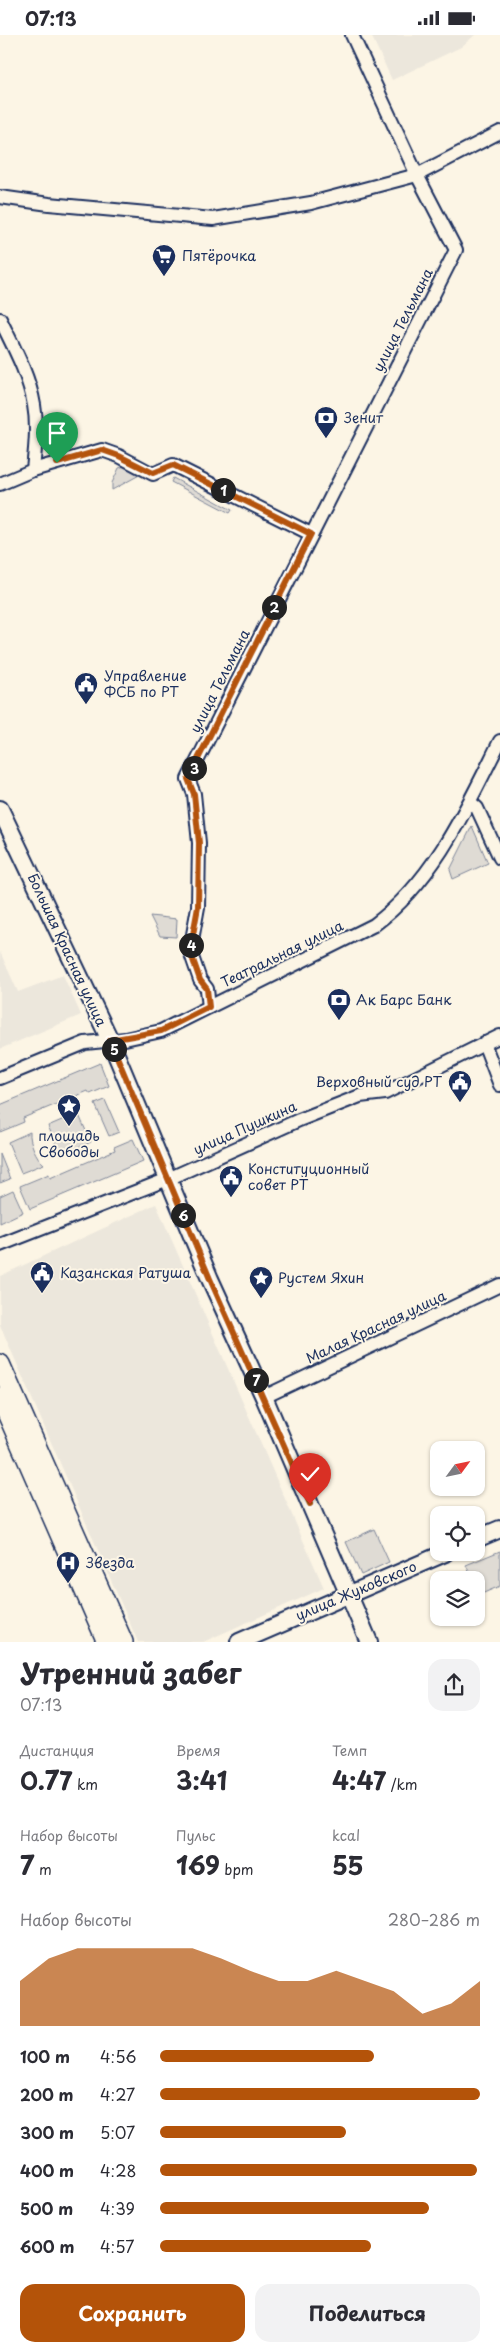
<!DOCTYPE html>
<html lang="ru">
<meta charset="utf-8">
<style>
:root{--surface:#fff;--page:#f2f2f3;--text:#2b2b33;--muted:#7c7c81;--accent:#b45309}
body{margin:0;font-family:"Playpen Sans",sans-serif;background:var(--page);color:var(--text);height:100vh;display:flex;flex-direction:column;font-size:19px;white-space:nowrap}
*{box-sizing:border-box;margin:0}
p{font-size:16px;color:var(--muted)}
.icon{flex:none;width:28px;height:28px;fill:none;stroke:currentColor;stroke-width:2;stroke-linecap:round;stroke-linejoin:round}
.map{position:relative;height:1607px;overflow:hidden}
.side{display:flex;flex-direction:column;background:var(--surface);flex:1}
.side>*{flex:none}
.needle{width:32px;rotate:57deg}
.controls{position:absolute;left:430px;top:1406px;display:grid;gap:10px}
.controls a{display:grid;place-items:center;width:55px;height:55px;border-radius:10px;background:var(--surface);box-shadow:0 1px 4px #0004;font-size:25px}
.pin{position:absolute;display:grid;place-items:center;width:42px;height:42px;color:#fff;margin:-51px -21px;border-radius:50% 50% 50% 0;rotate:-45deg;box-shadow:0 0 5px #0007}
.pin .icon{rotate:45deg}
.km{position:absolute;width:25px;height:25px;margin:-12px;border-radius:50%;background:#222;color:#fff;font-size:14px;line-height:25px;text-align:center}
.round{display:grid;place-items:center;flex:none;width:52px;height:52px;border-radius:15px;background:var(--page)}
.head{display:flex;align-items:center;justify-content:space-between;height:85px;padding:0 20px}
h1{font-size:28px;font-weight:700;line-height:38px}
.figures{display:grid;grid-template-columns:repeat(3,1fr);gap:8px;height:85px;padding:5px 20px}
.figures div{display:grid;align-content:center}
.figures b{font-size:25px;font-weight:700}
.figures small{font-size:14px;font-weight:400}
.figures p{font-size:14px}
.chart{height:140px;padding:10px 20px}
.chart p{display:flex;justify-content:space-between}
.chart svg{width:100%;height:90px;margin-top:5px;fill:var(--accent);opacity:.7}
.cta{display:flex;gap:10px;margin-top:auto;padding:10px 20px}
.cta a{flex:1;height:58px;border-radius:15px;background:var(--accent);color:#fff;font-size:20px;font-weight:700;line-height:58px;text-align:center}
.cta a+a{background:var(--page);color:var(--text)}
ul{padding:0 20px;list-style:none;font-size:16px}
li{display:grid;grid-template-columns:80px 60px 1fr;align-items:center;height:38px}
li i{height:12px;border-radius:6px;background:var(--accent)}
.status{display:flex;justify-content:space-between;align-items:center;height:35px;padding:0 25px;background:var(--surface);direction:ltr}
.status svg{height:14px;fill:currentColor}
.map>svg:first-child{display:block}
.built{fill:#ece7dc}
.green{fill:#dfdbd4;stroke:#7d8599}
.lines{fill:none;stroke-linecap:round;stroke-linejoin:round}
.minor-casing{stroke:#1b2f5e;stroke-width:16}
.tertiary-casing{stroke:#1b2f5e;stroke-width:20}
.secondary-casing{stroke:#1b2f5e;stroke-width:22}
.minor{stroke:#fcf5e5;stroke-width:12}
.tertiary{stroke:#fcf5e5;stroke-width:16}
.secondary{stroke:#fcf5e5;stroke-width:19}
.route-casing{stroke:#fff;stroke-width:10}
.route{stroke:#b45309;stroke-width:6}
.labels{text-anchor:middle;stroke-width:4;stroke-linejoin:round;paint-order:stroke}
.poi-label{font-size:14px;fill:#1b2f5e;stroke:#fcf5e5;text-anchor:start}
.street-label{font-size:14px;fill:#1b2f5e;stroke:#fcf5e5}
</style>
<div class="status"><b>07:13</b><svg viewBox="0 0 49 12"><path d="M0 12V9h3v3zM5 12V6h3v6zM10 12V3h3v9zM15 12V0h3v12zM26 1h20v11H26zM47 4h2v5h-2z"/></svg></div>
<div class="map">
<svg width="500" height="1607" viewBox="0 0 500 1607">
<rect width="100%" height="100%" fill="#fcf5e5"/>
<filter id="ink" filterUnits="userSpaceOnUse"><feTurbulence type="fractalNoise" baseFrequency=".02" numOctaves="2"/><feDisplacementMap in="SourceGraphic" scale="10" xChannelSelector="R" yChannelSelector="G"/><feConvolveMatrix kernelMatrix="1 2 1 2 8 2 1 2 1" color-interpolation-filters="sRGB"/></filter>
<g filter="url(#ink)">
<!-- built -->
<g class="built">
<path d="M371 0H475L461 12 392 45Z"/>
<path d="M0 917 18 957 63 940 81 980 0 1014Z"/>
<path d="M156 1169 324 1553 203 1607H138L0 1290V1241Z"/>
</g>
<!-- green -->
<g class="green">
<path d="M124 431H130L143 438 112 455V448L119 433Z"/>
<path d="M173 443 232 475 230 478 171 447Z"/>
<path d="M472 791 488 828 453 844 450 835Z"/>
<path d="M150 881 177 884 176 902 160 901Z"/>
<path d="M100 1028 109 1051 90 1059 88 1056 23 1083 24 1087 0 1097V1070Z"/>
<path d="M105 1065 119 1097 109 1101 95 1069Z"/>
<path d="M78 1078 91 1107 61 1120 48 1091Z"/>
<path d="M30 1097C29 1106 36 1123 44 1129L21 1138 8 1107Z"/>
<path d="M133 1104 143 1126 30 1174 20 1151 49 1139 50 1143 115 1115 114 1112Z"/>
<path d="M0 1119 10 1144 0 1148Z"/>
<path d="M13 1155 23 1177 0 1188V1161Z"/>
<path d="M374 1494 389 1527 361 1540 346 1507Z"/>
<path d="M500 1516V1551L479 1560 476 1545H473L466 1530Z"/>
</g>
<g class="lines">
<!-- minor casing -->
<g class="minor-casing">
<g id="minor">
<path d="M0 162 49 169 213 184 311 168 417 140 500 97"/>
<path d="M0 284C13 311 29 340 34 370 38 392 35 414 33 435"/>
<path d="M0 449 33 435 102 415 119 421 153 439 173 430 311 499"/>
<path d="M470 767 477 773 500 823"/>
<path d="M209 972 207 954 200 945 190 916 198 872 199 808 194 759 188 744 456 215 417 140 352 0"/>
<path d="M484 1008 500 1050"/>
<path d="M0 1043 85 1008 125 1004 161 996 374 890C435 845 467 772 500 706"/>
<path d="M0 1210 168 1144 299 1085 360 1061 385 1058 500 1001"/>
<path d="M264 1362 500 1250"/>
</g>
</g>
<!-- tertiary casing -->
<g class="tertiary-casing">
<g id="tertiary">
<path d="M0 774 110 1005 210 1244 264 1362 369 1607"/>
<path d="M476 1504 500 1494"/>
<path d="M239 1607 445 1518"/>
</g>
</g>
<!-- secondary casing -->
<g class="secondary-casing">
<g id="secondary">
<path d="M0 1329 123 1607"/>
<path d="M0 1362 107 1607"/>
</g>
</g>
<!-- minor -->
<use href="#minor" class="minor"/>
<!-- tertiary -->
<use href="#tertiary" class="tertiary"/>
<!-- secondary -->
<use href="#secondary" class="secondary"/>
</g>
</g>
<g class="lines" filter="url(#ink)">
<!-- route casing -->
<g class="route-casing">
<path id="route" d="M57 428 102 415 119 421 153 438 173 430 311 499 188 744 194 759 199 808 198 872 190 916 200 945 207 954 209 972 161 996 110 1005 210 1244 310 1469"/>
</g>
<!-- route -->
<use href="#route" class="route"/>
</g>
<!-- icons -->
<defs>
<g id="supermarket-pin" transform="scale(1.25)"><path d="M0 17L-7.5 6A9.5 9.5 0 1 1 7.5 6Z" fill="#1b2f5e" stroke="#fcf5e5"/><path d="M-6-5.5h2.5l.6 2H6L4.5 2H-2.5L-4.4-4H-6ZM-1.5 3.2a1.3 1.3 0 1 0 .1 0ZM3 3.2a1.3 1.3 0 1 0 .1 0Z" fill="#fff"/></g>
<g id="bank-pin" transform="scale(1.25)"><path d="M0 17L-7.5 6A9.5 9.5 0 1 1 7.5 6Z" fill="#1b2f5e" stroke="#fcf5e5"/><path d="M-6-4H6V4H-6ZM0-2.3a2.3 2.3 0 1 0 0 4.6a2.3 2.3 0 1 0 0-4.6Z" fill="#fff"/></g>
<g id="civic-pin" transform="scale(1.25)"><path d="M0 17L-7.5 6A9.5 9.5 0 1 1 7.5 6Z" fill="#1b2f5e" stroke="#fcf5e5"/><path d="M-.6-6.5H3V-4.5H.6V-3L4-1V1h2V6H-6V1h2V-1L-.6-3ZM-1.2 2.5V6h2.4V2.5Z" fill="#fff"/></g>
<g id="sight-pin" transform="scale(1.25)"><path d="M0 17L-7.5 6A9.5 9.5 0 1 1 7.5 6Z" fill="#1b2f5e" stroke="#fcf5e5"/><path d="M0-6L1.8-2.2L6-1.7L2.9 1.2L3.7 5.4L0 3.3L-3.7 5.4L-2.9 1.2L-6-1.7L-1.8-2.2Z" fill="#fff"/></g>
<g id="hospital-pin" transform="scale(1.25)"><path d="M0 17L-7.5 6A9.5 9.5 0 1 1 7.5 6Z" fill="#1b2f5e" stroke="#fcf5e5"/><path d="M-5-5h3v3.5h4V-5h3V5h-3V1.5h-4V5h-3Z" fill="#fff"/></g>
</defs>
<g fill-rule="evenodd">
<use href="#supermarket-pin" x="164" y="221"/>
<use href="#bank-pin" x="326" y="383"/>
<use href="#civic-pin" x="86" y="649"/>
<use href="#bank-pin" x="339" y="965"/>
<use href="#civic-pin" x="460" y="1047"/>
<use href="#sight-pin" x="69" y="1071"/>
<use href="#civic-pin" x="231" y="1142"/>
<use href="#civic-pin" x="42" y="1238"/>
<use href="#sight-pin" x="261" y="1243"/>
<use href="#hospital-pin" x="68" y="1528"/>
</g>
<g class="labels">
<!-- poi labels -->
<g class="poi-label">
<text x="182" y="226">Пятёрочка</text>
<text x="344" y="388">Зенит</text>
<text x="104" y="646">Управление<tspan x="104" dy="16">ФСБ по РТ</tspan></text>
<text x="356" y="970">Ак Барс Банк</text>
<text x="442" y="1052" text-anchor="end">Верховный суд РТ</text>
<text x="69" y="1106" text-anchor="middle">площадь<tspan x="69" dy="16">Свободы</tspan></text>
<text x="248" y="1139">Конституционный<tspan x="248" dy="16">совет РТ</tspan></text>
<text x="60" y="1243">Казанская Ратуша</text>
<text x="278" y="1248">Рустем Яхин</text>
<text x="86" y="1533">Звезда</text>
</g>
<!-- street labels -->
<g class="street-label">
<text transform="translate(403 285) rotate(-63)" y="5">улица Тельмана</text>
<text transform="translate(220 646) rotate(-63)" y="5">улица Тельмана</text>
<text transform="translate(67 915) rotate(65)" y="5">Большая Красная улица</text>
<text transform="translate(282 919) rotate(-26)" y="5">Театральная улица</text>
<text transform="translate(245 1093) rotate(-24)" y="5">улица Пушкина</text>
<text transform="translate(376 1292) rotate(-25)" y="5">Малая Красная улица</text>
<text transform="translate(356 1556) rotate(-23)" y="5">улица Жуковского</text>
</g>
</g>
</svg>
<div class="controls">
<a><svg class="needle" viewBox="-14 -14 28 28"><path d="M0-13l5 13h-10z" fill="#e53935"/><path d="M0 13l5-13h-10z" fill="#7c7c81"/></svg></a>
<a><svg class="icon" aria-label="locate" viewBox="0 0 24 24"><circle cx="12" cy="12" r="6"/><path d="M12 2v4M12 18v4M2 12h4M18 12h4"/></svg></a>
<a><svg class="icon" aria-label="layers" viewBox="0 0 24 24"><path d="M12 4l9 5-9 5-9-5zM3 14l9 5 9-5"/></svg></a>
</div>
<div class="pin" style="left:57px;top:428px;background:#1e9e55"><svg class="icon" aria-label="arrive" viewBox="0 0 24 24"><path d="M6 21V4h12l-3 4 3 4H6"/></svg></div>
<div class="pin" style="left:310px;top:1469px;background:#d93025"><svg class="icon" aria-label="check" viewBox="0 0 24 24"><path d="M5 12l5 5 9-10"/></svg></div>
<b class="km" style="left:223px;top:455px">1</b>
<b class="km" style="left:274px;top:572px">2</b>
<b class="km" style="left:194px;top:733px">3</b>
<b class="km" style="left:191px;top:910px">4</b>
<b class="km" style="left:114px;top:1014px">5</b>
<b class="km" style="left:183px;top:1180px">6</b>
<b class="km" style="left:256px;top:1345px">7</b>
</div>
<section class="side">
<div class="head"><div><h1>Утренний забег</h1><p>07:13</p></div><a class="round"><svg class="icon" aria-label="share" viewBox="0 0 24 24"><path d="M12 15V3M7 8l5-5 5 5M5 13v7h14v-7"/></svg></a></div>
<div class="figures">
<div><p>Дистанция</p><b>0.77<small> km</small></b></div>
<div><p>Время</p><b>3:41</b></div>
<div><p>Темп</p><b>4:47<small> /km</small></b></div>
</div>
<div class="figures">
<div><p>Набор высоты</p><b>7<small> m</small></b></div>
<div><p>Пульс</p><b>169<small> bpm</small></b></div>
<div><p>kcal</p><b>55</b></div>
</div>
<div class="chart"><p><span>Набор высоты</span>280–286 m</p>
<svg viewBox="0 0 160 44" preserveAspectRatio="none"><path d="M0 44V22L10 11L20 6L30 6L40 6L50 6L60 6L70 11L80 17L90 22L100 22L110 17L120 22L130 27L140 38L150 33L160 22V44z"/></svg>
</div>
<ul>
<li><b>100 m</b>4:56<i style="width:67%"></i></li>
<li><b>200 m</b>4:27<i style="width:100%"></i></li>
<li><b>300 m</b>5:07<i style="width:58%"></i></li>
<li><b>400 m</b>4:28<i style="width:99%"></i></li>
<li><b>500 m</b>4:39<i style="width:84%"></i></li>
<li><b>600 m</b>4:57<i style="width:66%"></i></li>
</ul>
<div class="cta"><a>Сохранить</a><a>Поделиться</a></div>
</section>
